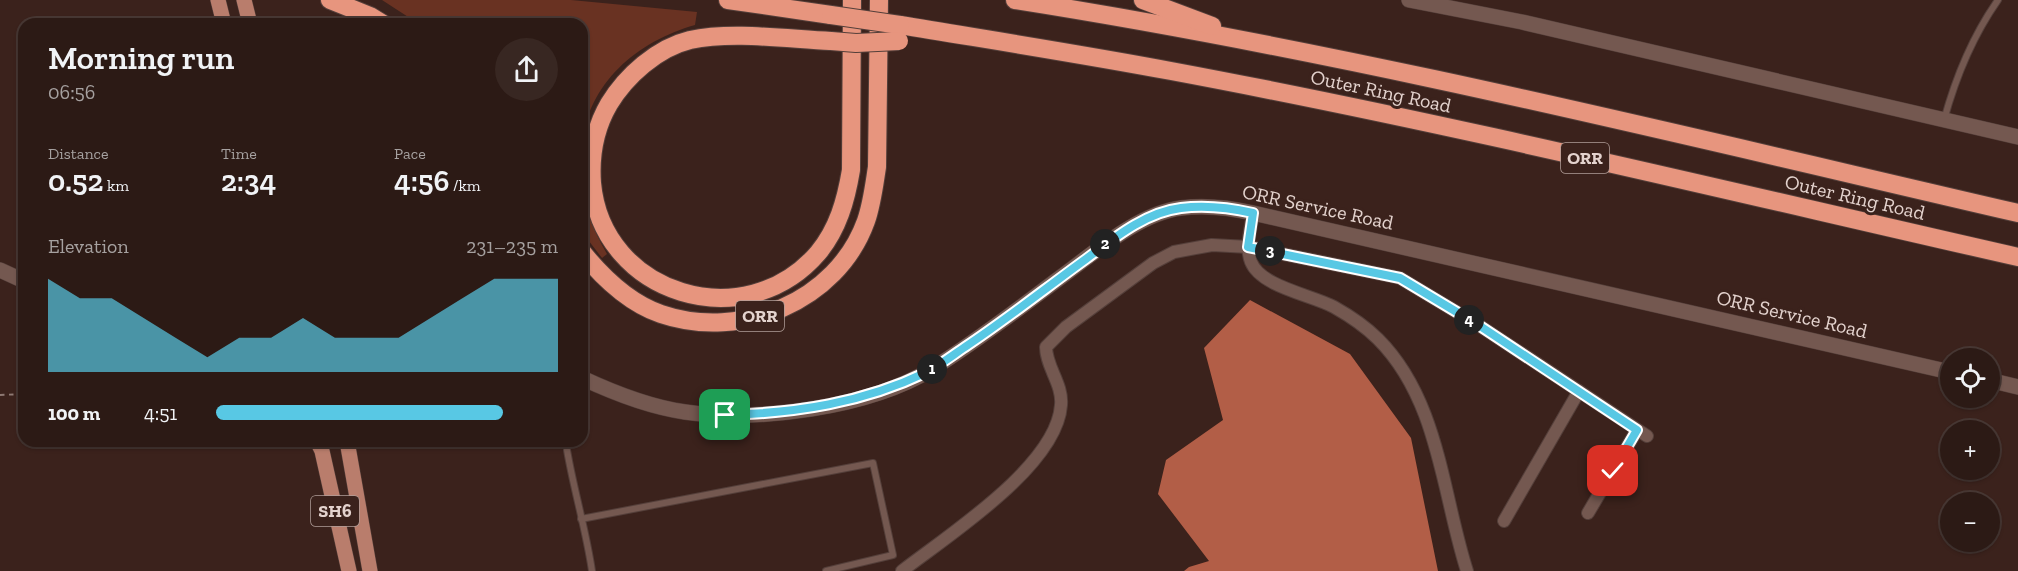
<!DOCTYPE html>
<meta charset="utf-8">
<style>
:root{--surface:#2c1a15;--page:#382722;--text:#f1f3f6;--muted:#a6a1a0;--line:#483834;--accent:#58c8e4}
body{margin:0;font-family:"Zilla Slab",serif;background:var(--page);color:var(--text);height:100vh;display:flex;flex-direction:column;font-size:22px;white-space:nowrap}
*{box-sizing:border-box;margin:0}
p{font-size:20px;color:var(--muted)}
.icon{flex:none;width:33px;height:33px;fill:none;stroke:currentColor;stroke-width:2;stroke-linecap:round;stroke-linejoin:round}
.map{position:relative;flex:1;overflow:hidden}
.sheet{position:absolute;left:18px;top:18px;width:570px;height:429px;display:flex;flex-direction:column;background:var(--surface);border-radius:18px;box-shadow:0 2px 4px #0004,0 0 0 2px var(--line)}
.sheet>*{flex:none}
.fabs{position:absolute;left:1940px;top:348px;display:grid;gap:12px}
.fabs a{display:grid;place-items:center;width:60px;height:60px;border-radius:50%;background:var(--surface);box-shadow:0 2px 4px #0004,0 0 0 2px var(--line);font-size:30px}
.pin{position:absolute;display:grid;place-items:center;width:51px;height:51px;color:#fff;margin:-26px;border-radius:12px;box-shadow:0 3px 9px #0006}
.km{position:absolute;width:30px;height:30px;margin:-15px;border-radius:50%;background:#222;color:#fff;font-size:16px;line-height:30px;text-align:center}
.round{display:grid;place-items:center;flex:none;width:63px;height:63px;border-radius:32px;background:var(--page)}
.summary{display:flex;align-items:center;justify-content:space-between;height:102px;padding:0 30px}
h1{font-size:33px;font-weight:600;line-height:45px}
.metrics{display:grid;grid-template-columns:repeat(3,1fr);gap:9px;height:102px;padding:6px 30px}
.metrics div{display:grid;align-content:center}
.metrics b{font-size:30px;font-weight:600}
.metrics small{font-size:16px;font-weight:400}
.metrics p{font-size:16px}
.chart{height:168px;padding:12px 30px}
.chart p{display:flex;justify-content:space-between}
.chart svg{width:100%;height:108px;margin-top:6px;fill:var(--accent);opacity:.7}
ul{padding:0 30px;list-style:none;font-size:20px}
li{display:grid;grid-template-columns:96px 72px 1fr;align-items:center;height:45px}
li i{height:15px;border-radius:8px;background:var(--accent)}
.map>svg:first-child{display:block}
.green{fill:#693222}
.water{fill:#b25e47}
.lines{fill:none;stroke-linecap:round;stroke-linejoin:round}
.service-casing{stroke:#543f3a;stroke-width:8}
.minor-casing{stroke:#543f3a;stroke-width:14}
.secondary-casing{stroke:#543f3a;stroke-width:16}
.primary-casing{stroke:#543f3a;stroke-width:16}
.motorway-casing{stroke:#543f3a;stroke-width:20}
.path{stroke:#8e7973;stroke-width:2;stroke-dasharray:4.5 4.5;stroke-linecap:butt}
.service{stroke:#745850;stroke-width:6}
.minor{stroke:#745850;stroke-width:12}
.secondary{stroke:#745850;stroke-width:15}
.primary{stroke:#b97d6c;stroke-width:15}
.motorway{stroke:#e7957e;stroke-width:18}
.motorway-bridge-casing{stroke:#543f3a;stroke-width:20;stroke-linecap:butt}
.motorway-bridge{stroke:#e7957e;stroke-width:18}
.route-casing{stroke:#fff;stroke-width:12}
.route{stroke:#58c8e4;stroke-width:8}
.labels{text-anchor:middle;stroke-width:6;stroke-linejoin:round;paint-order:stroke}
.shield{fill:#3b221c;stroke:#b19e99;stroke-width:1.5}
.shield-label{font-size:18px;font-weight:bold;fill:#e4d3ce}
.street-label{font-size:20px;fill:#e4d3ce;stroke:#3b221c}
</style>
<div class="map">
<svg width="2018" height="571" viewBox="0 0 2018 571">
<rect width="100%" height="100%" fill="#3b221c"/>
<!-- green -->
<g class="green">
<path d="M382 0H571L697 12 695 25C638 41 587 83 582 146V24H419Z"/>
<path d="M582 181C585 208 593 230 607 254L602 258 582 232Z"/>
</g>
<!-- water -->
<path class="water" d="M1250 300 1350 354 1411 438 1438 571H1184L1189 567 1209 561 1158 494 1166 460 1223 420 1204 348Z"/>
<g class="lines">
<!-- service casing -->
<g class="service-casing">
<g id="service">
<path d="M1944 120C1956 76 1972 37 1998 0"/>
<path d="M567 450C574 491 586 530 592 571"/>
<path d="M581 519 873 463 893 555 826 571"/>
</g>
</g>
<!-- minor casing -->
<g class="minor-casing">
<g id="minor">
<path d="M1253 213C1251 228 1245 247 1251 262 1261 287 1312 295 1334 307 1350 316 1365 326 1378 339 1439 400 1442 493 1467 571"/>
<path d="M1588 513 1637 430"/>
<path d="M1504 521 1579 391"/>
<path d="M902 571C947 536 1057 466 1061 405 1063 384 1046 367 1046 347L1066 327 1153 263 1174 252 1212 245 1249 247 1400 278 1480 326 1647 436"/>
</g>
</g>
<!-- secondary casing -->
<g class="secondary-casing">
<g id="secondary">
<path d="M1409 0 1522 22 2018 137"/>
<path d="M0 270 24 281"/>
<path d="M582 378C614 393 650 407 685 412 758 422 868 408 932 369 977 341 1018 309 1061 277 1094 253 1139 213 1181 208 1204 205 1231 208 1253 213L1950 372"/>
<path d="M1989 380 2018 387"/>
</g>
</g>
<!-- primary casing -->
<g class="primary-casing">
<g id="primary">
<path d="M218 0 224 24"/>
<path d="M244 0 250 24"/>
<path d="M317 441 322 451 349 571"/>
<path d="M347 441 370 571"/>
</g>
</g>
<!-- motorway casing -->
<g class="motorway-casing">
<g id="motorway">
<path d="M330 0 370 16 383 24"/>
<path d="M728 0 831 15"/>
<path d="M1015 0C1353 53 1685 136 2018 213"/>
<path d="M1143 0 1212 26"/>
<path d="M900 25C990 40 1081 54 1171 71 1455 124 1736 193 2018 257"/>
<path d="M831 41C787 39 732 31 690 40 657 48 626 76 609 104 595 128 590 155 592 183 602 295 745 338 818 253 838 229 846 200 851 170L852 0"/>
<path d="M582 252C603 278 629 303 661 314 740 341 837 302 866 221 872 204 874 186 877 167L879 0"/>
</g>
</g>
<!-- path -->
<path class="path" d="M0 395 24 394"/>
<!-- service -->
<use href="#service" class="service"/>
<!-- minor -->
<use href="#minor" class="minor"/>
<!-- secondary -->
<use href="#secondary" class="secondary"/>
<!-- primary -->
<use href="#primary" class="primary"/>
<!-- motorway -->
<use href="#motorway" class="motorway"/>
<!-- motorway-bridge casing -->
<g class="motorway-bridge-casing">
<g id="motorway-bridge">
<path d="M831 15 900 25"/>
<path d="M831 41 856 43 899 41"/>
</g>
</g>
<!-- motorway-bridge -->
<use href="#motorway-bridge" class="motorway-bridge"/>
</g>
<g class="lines">
<!-- route casing -->
<g class="route-casing">
<path id="route" d="M725 415C796 413 863 403 927 372 940 365 953 355 965 347 1007 319 1046 288 1086 259 1114 238 1146 212 1181 208 1204 205 1231 208 1253 213L1248 247 1400 278 1480 326 1637 430 1613 471"/>
</g>
<!-- route -->
<use href="#route" class="route"/>
</g>
<g class="labels">
<!-- shield labels -->
<g class="shield">
<rect x="1561" y="143" width="48" height="30" rx="4.5"/>
<rect x="736" y="301" width="48" height="30" rx="4.5"/>
<rect x="311" y="496" width="48" height="30" rx="4.5"/>
</g>
<g class="shield-label">
<text x="1585" y="164">ORR</text>
<text x="760" y="322">ORR</text>
<text x="335" y="517">SH6</text>
</g>
<!-- street labels -->
<g class="street-label">
<text transform="translate(1381 91) rotate(12)" y="7">Outer Ring Road</text>
<text transform="translate(1855 197) rotate(13)" y="7">Outer Ring Road</text>
<text transform="translate(1318 207) rotate(12)" y="7">ORR Service Road</text>
<text transform="translate(1792 314) rotate(13)" y="7">ORR Service Road</text>
</g>
</g>
</svg>
<div class="fabs">
<a><svg class="icon" aria-label="locate" viewBox="0 0 24 24"><circle cx="12" cy="12" r="6"/><path d="M12 2v4M12 18v4M2 12h4M18 12h4"/></svg></a>
<a>+</a>
<a>−</a>
</div>
<div class="pin" style="left:725px;top:415px;background:#1e9e55"><svg class="icon" aria-label="arrive" viewBox="0 0 24 24"><path d="M6 21V4h12l-3 4 3 4H6"/></svg></div>
<div class="pin" style="left:1613px;top:471px;background:#d93025"><svg class="icon" aria-label="check" viewBox="0 0 24 24"><path d="M5 12l5 5 9-10"/></svg></div>
<b class="km" style="left:932px;top:369px">1</b>
<b class="km" style="left:1105px;top:244px">2</b>
<b class="km" style="left:1270px;top:251px">3</b>
<b class="km" style="left:1469px;top:320px">4</b>
<section class="sheet">
<div class="summary"><div><h1>Morning run</h1><p>06:56</p></div><a class="round"><svg class="icon" aria-label="share" viewBox="0 0 24 24"><path d="M12 15V3M7 8l5-5 5 5M5 13v7h14v-7"/></svg></a></div>
<div class="metrics">
<div><p>Distance</p><b>0.52<small> km</small></b></div>
<div><p>Time</p><b>2:34</b></div>
<div><p>Pace</p><b>4:56<small> /km</small></b></div>
</div>
<div class="chart"><p><span>Elevation</span>231–235 m</p>
<svg viewBox="0 0 160 44" preserveAspectRatio="none"><path d="M0 44V6L10 14L20 14L30 22L40 30L50 38L60 30L70 30L80 22L90 30L100 30L110 30L120 22L130 14L140 6L150 6L160 6V44z"/></svg>
</div>
<ul>
<li><b>100 m</b>4:51<i style="width:84%"></i></li>
</ul>
</section>
</div>
